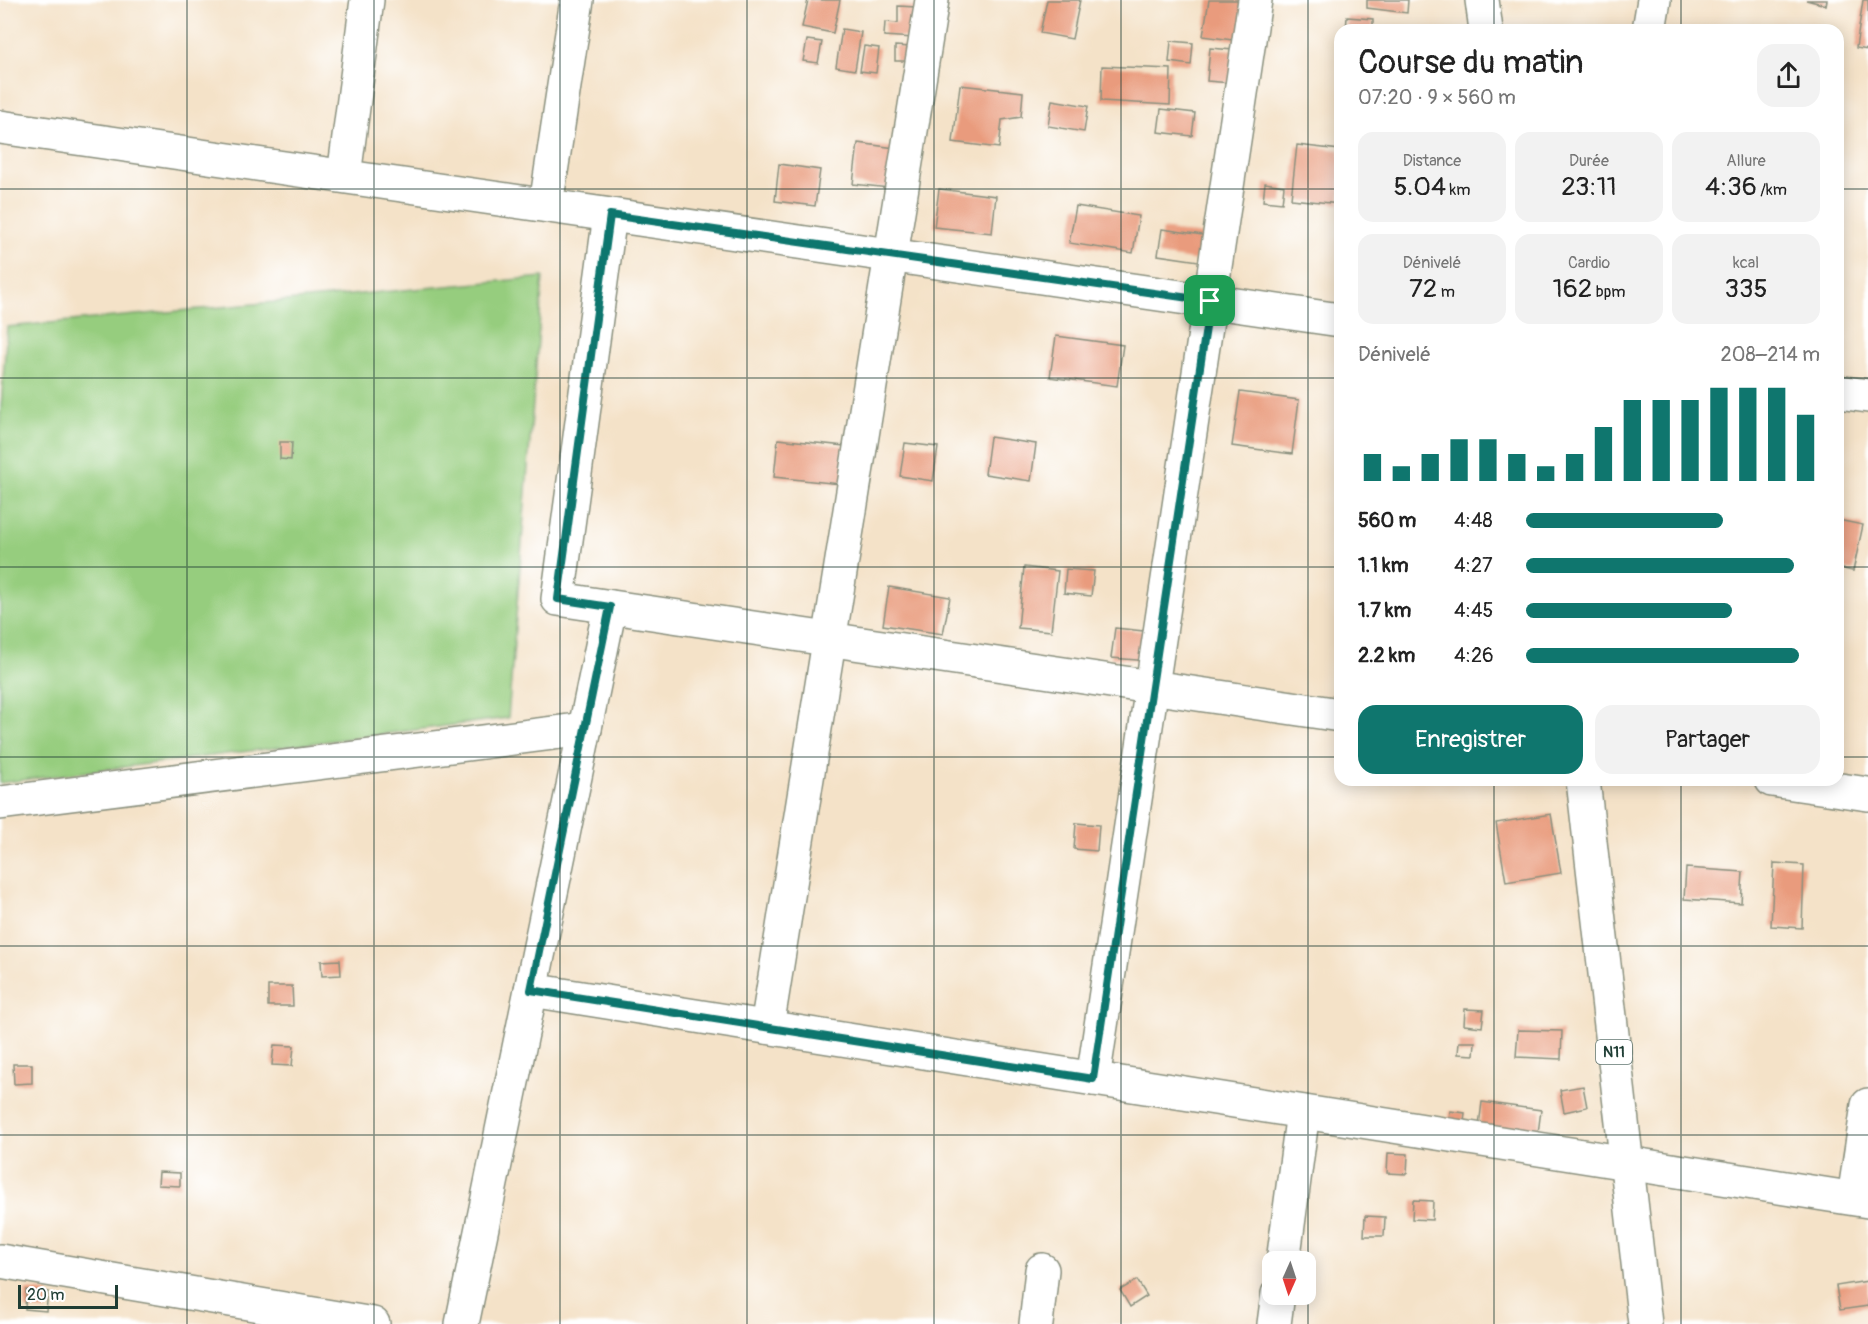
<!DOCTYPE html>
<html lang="fr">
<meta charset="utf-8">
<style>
:root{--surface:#fff;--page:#f2f2f2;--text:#222;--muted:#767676;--accent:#0f766e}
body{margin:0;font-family:Pangolin,sans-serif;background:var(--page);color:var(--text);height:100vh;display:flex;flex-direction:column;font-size:22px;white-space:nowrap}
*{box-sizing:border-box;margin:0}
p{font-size:20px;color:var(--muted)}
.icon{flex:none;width:33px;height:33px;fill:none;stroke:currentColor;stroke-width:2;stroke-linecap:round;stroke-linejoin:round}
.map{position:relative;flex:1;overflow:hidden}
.side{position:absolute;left:1334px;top:24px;width:510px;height:762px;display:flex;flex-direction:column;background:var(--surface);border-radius:18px;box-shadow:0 3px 15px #0003}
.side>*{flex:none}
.needle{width:39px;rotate:183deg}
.tools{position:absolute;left:1262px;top:1251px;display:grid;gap:12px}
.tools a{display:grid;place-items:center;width:54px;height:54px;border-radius:12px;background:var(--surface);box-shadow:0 3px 15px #0003;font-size:30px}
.scale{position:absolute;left:18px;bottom:15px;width:100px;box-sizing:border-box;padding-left:6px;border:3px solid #1f3d34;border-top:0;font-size:16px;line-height:21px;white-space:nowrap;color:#1f3d34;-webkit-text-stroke:4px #fff;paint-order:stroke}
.pin{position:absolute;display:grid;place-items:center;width:51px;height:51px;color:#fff;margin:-26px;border-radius:12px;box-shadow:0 3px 9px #0006}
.round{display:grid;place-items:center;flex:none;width:63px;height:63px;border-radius:18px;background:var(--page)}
.summary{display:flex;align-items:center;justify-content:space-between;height:102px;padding:0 24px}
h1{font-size:33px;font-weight:600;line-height:45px}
.stats{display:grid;grid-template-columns:repeat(3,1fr);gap:9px;height:102px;padding:6px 24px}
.stats div{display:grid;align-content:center;border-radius:15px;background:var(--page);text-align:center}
.stats b{font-size:26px;font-weight:600}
.stats small{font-size:16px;font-weight:400}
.stats p{font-size:16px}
.chart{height:168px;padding:12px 24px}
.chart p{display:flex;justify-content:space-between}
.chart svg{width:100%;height:108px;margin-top:6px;stroke:var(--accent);stroke-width:6}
.cta{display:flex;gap:12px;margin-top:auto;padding:12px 24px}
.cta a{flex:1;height:69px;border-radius:18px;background:var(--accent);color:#fff;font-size:24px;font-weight:600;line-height:69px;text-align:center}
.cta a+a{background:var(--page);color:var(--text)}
ul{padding:0 24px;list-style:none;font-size:20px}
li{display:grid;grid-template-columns:96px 72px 1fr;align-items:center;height:45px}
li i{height:15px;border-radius:8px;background:var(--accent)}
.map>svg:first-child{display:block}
.green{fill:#96cd7e;stroke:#5a8559;stroke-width:1.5}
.building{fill:#e99b7d}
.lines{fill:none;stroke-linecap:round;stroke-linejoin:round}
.minor-casing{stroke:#8a907e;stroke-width:36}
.primary-casing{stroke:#8a907e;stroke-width:36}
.minor{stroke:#fff;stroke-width:33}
.primary{stroke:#fff;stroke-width:33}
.route-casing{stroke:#fff;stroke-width:12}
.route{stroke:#0f766e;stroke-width:8}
.grid{fill:none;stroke:#1f3d34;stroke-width:1.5;stroke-opacity:0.55}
.labels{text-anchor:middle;stroke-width:5;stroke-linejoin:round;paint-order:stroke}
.shield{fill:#fff;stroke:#627771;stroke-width:1.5}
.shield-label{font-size:15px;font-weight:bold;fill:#1f3d34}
</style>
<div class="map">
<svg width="1868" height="1324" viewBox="0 0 1868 1324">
<rect width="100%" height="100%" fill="#fff"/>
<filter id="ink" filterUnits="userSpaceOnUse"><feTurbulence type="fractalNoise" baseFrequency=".0167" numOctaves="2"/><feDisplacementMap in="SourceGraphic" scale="12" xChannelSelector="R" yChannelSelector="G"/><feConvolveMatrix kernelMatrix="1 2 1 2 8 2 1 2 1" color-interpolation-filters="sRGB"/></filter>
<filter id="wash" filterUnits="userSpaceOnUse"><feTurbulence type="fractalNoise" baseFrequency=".008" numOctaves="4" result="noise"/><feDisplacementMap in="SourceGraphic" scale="24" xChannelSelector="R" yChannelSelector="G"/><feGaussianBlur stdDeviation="1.35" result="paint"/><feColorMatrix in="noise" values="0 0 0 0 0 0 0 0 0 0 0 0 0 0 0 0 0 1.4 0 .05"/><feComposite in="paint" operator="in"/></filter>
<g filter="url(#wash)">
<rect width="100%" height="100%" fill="#f4e2c8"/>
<!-- green -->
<path class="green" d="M543 277 508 718 0 783V420L7 327Z"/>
<g id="blocks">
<!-- building -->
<g class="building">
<path d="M808 0H840L833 33 802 27Z"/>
<path d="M1047 0H1080L1072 39 1040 33Z"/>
<path d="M1209 0H1246L1240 41 1203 36Z"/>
<path d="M1367 0H1408L1407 13 1367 8Z"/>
<path d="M1806 0H1827L1826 5Z"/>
<path d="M1863 0H1868V50L1856 48Z"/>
<path d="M898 6 916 7 914 38 884 36 885 22 898 23Z"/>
<path d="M1347 17 1373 19V30H1346Z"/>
<path d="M842 29 861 32 855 70 836 67Z"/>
<path d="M807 40 822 42 818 63 803 61Z"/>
<path d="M1171 41 1193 43 1191 65 1169 62Z"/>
<path d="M864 46 879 48 876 73 860 71Z"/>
<path d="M895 46 910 47V61H895Z"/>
<path d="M1210 48 1233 50 1231 83 1207 81Z"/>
<path d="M1102 66 1171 69 1170 105 1101 101Z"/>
<path d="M960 85 1023 92 1021 117 1002 120 999 148 953 142Z"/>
<path d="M1052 100 1088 106 1084 132 1048 126Z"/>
<path d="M1161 109 1195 113 1192 136 1158 132Z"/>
<path d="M858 143 895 148 889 188 853 184Z"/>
<path d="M1297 145 1340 150V204L1291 199Z"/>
<path d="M779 164 820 170 815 206 775 201Z"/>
<path d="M1265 183 1284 186 1282 203 1263 201Z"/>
<path d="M939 189 996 196 992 233 934 227Z"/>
<path d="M1076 206 1139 216 1133 253 1069 243Z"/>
<path d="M1162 229 1216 237 1212 263 1158 255Z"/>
<path d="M1056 336 1123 345 1117 386 1050 377Z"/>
<path d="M1240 392 1299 400 1292 454 1232 446Z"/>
<path d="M990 437 1036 444 1031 481 985 474Z"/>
<path d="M778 439 854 447 850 485 774 477Z"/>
<path d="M280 442H292L291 460 280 459Z"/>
<path d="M905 443 938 447 933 481 900 476Z"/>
<path d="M1838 520 1863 525 1853 571 1838 568Z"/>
<path d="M1024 567 1058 571 1051 631 1018 628Z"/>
<path d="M1066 569 1094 571 1091 596 1064 593Z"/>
<path d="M889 587 950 597 943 634 883 625Z"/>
<path d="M1115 628 1153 632 1150 661 1111 658Z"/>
<path d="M1551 814 1561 873 1506 882 1496 823Z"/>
<path d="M1076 823 1099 825 1097 851 1074 849Z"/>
<path d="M1774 863 1804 865 1802 928 1771 926Z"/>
<path d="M1686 868 1743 872 1741 903 1684 899Z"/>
<path d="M340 960 341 975 322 976 321 961Z"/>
<path d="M268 986H292L293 1006H268Z"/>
<path d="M1465 1009 1484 1010 1482 1027 1464 1025Z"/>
<path d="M1518 1030 1562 1031 1561 1059 1516 1057Z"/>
<path d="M1459 1042H1475L1474 1055 1458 1054Z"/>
<path d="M274 1045 294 1046 292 1066 272 1065Z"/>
<path d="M13 1064H32V1083L14 1084Z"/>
<path d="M1583 1086 1587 1107 1564 1112 1560 1090Z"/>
<path d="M1482 1102 1541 1110 1537 1141 1478 1134Z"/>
<path d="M1450 1111 1465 1113 1463 1131 1448 1129Z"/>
<path d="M1388 1153 1408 1154 1407 1174 1387 1173Z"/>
<path d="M159 1172 180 1173V1186L158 1185Z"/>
<path d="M1413 1200 1433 1201 1432 1220 1412 1219Z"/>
<path d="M1365 1216 1385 1217 1384 1236H1364Z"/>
<path d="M1137 1280 1147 1296 1130 1307 1120 1290Z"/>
<path d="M1868 1281V1306L1840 1310 1836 1286Z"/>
<path d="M26 1290 48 1292 46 1311 25 1309Z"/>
</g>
</g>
</g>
<g filter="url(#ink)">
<use href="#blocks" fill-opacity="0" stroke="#8a907e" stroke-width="1.5"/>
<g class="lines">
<!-- minor casing -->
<g class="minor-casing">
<g id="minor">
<path d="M1649 30 1654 0"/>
<path d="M0 127 1340 320"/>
<path d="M344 176 367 0"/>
<path d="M546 205 577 0"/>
<path d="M610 215 558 599 1340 715"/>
<path d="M1838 392 1868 396"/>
<path d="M1772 780 1868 794"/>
<path d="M0 803 585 729"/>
<path d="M531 990 1868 1201"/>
<path d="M767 1027 932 0"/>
<path d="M1093 1079 1255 0"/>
<path d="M1854 1198 1868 1105"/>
<path d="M0 1261 373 1324"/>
<path d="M1283 1262 1303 1112"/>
<path d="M462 1324 610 607"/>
<path d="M1036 1324 1042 1270"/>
<path d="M1274 1324 1278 1294"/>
</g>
</g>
<!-- primary casing -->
<g class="primary-casing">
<g id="primary">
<path d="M1482 0 1486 30"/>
<path d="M1583 780 1645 1324"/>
</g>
</g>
<!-- minor -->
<use href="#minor" class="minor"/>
<!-- primary -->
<use href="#primary" class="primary"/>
</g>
</g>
<g class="lines" filter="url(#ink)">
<!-- route casing -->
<g class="route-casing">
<path id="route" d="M610 215 1210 301 1093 1079 531 990 610 607 558 599Z"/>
</g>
<!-- route -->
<use href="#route" class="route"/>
</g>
<!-- grid -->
<path class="grid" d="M187 0V1324M374 0V1324M560 0V1324M747 0V1324M934 0V1324M1121 0V1324M1308 0V1324M1494 0V30M1681 0V30M0 189H1340M1838 189H1868M0 378H1340M1838 378H1868M0 567H1340M1838 567H1868M0 757H1340M1838 757H1868M1494 780V1324M1681 780V1324M0 946H1868M0 1135H1868"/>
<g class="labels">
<!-- shield labels -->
<rect class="shield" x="1596" y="1040" width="36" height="24" rx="4.5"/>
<g class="shield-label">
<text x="1614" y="1057">N11</text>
</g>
</g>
</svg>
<div class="tools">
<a><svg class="needle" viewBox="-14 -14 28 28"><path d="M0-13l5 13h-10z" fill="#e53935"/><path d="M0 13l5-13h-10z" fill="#767676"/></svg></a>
</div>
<div class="scale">20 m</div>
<div class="pin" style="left:1210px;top:301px;background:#1e9e55"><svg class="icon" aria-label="arrive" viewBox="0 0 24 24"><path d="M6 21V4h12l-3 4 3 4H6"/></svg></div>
<section class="side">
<div class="summary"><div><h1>Course du matin</h1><p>07:20 · 9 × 560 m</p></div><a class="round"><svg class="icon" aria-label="share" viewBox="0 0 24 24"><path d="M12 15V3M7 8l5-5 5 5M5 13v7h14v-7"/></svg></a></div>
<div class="stats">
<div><p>Distance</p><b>5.04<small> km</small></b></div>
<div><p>Durée</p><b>23:11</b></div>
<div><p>Allure</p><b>4:36<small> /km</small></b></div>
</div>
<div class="stats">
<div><p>Dénivelé</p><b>72<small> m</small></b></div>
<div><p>Cardio</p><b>162<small> bpm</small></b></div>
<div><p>kcal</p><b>335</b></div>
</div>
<div class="chart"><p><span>Dénivelé</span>208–214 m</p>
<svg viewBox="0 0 160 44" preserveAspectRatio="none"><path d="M5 44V33M15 44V38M25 44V33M35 44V27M45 44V27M55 44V33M65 44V38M75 44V33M85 44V22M95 44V11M105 44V11M115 44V11M125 44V6M135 44V6M145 44V6M155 44V17"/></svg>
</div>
<ul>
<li><b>560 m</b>4:48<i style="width:67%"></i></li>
<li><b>1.1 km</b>4:27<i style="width:91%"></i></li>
<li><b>1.7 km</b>4:45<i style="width:70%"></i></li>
<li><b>2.2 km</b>4:26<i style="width:93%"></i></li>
</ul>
<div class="cta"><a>Enregistrer</a><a>Partager</a></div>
</section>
</div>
